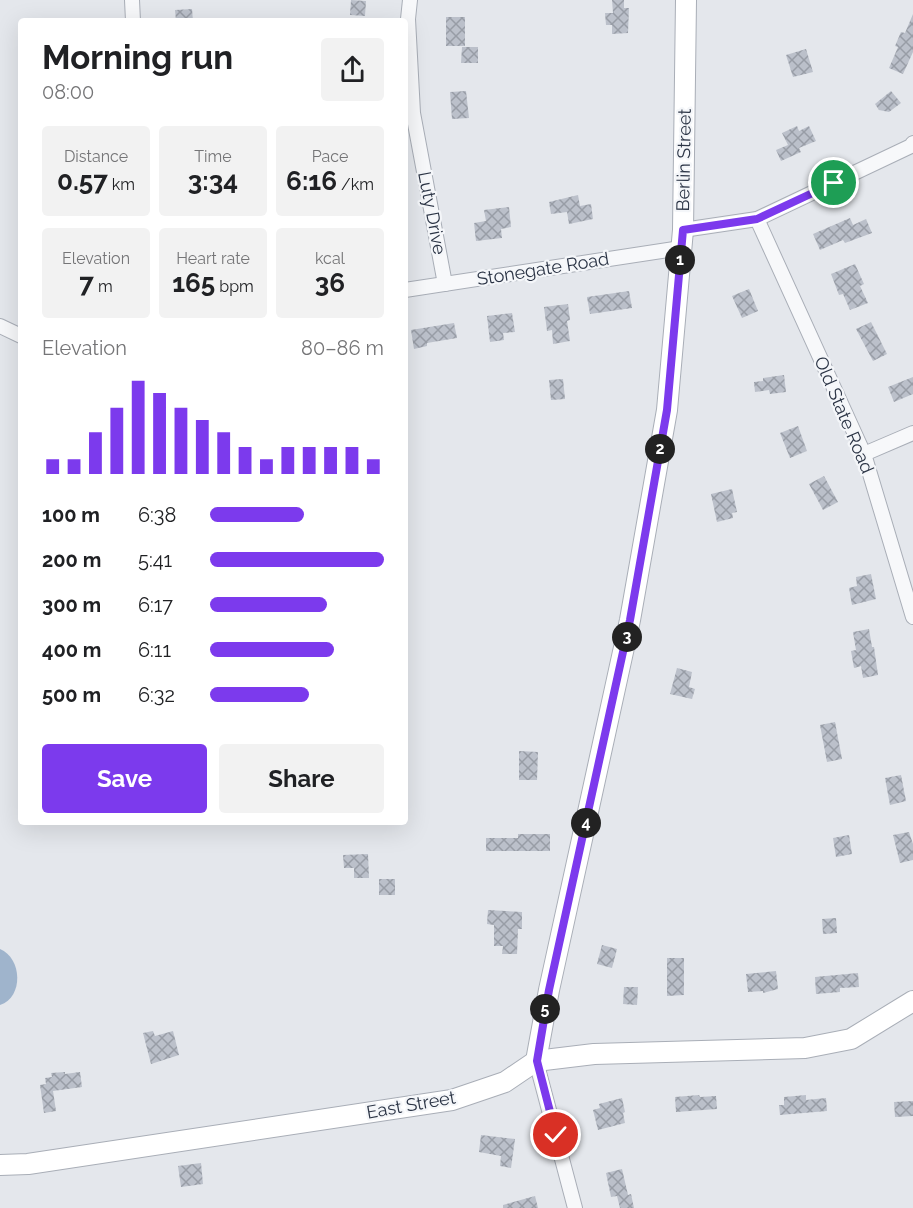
<!DOCTYPE html>
<meta charset="utf-8">
<style>
:root{--surface:#fff;--page:#f2f2f2;--text:#202124;--muted:#757577;--accent:#7c3aed}
body{margin:0;font-family:Raleway,sans-serif;background:var(--page);color:var(--text);height:100vh;display:flex;flex-direction:column;font-size:22px;white-space:nowrap}
*{box-sizing:border-box;margin:0}
p{font-size:20px;color:var(--muted)}
.icon{flex:none;width:33px;height:33px;fill:none;stroke:currentColor;stroke-width:2;stroke-linecap:round;stroke-linejoin:round}
.map{position:relative;flex:1;overflow:hidden}
.panel{position:absolute;left:18px;top:18px;width:390px;height:807px;display:flex;flex-direction:column;background:var(--surface);border-radius:6px;box-shadow:0 6px 24px #0002}
.panel>*{flex:none}
.pin{position:absolute;display:grid;place-items:center;width:51px;height:51px;color:#fff;margin:-26px;border:3px solid #fff;border-radius:50%;box-shadow:0 2px 6px #0007}
.km{position:absolute;width:30px;height:30px;margin:-15px;border-radius:50%;background:#222;color:#fff;font-size:16px;line-height:30px;text-align:center}
.round{display:grid;place-items:center;flex:none;width:63px;height:63px;border-radius:6px;background:var(--page)}
.summary{display:flex;align-items:center;justify-content:space-between;height:102px;padding:0 24px}
h1{font-size:33px;font-weight:700;line-height:45px}
.figures{display:grid;grid-template-columns:repeat(3,1fr);gap:9px;height:102px;padding:6px 24px}
.figures div{display:grid;align-content:center;border-radius:6px;background:var(--page);text-align:center}
.figures b{font-size:26px;font-weight:700}
.figures small{font-size:16px;font-weight:400}
.figures p{font-size:16px}
.chart{height:168px;padding:12px 24px}
.chart p{display:flex;justify-content:space-between}
.chart svg{width:100%;height:108px;margin-top:6px;stroke:var(--accent);stroke-width:6}
.button{display:flex;gap:12px;margin-top:auto;padding:12px 24px}
.button a{flex:1;height:69px;border-radius:6px;background:var(--accent);color:#fff;font-size:24px;font-weight:700;line-height:69px;text-align:center}
.button a+a{background:var(--page);color:var(--text)}
ul{padding:0 24px;list-style:none;font-size:20px}
li{display:grid;grid-template-columns:96px 72px 1fr;align-items:center;height:45px}
li i{height:15px;border-radius:8px;background:var(--accent)}
.map>svg:first-child{display:block}
.water{fill:#9fb4cc}
.building{fill:url(#building-cross-hatch)}
.lines{fill:none;stroke-linecap:round;stroke-linejoin:round}
.street-casing{stroke:#a9aeb7;stroke-width:16}
.secondary-casing{stroke:#a9aeb7;stroke-width:22}
.street{stroke:#f7f8fa;stroke-width:14}
.secondary{stroke:#fff;stroke-width:20}
.route-casing{stroke:#fff;stroke-width:12}
.route{stroke:#7c3aed;stroke-width:8}
.labels{text-anchor:middle;stroke-width:4.5;stroke-linejoin:round;paint-order:stroke}
.street-label{font-size:18px;fill:#2b3445;stroke:#f4f6f9}
</style>
<div class="map">
<svg width="913" height="1208" viewBox="0 0 913 1208">
<defs>
<pattern id="building-cross-hatch" width="8" height="8" patternUnits="userSpaceOnUse" patternTransform="scale(1.5)"><rect width="8" height="8" fill="#bbc0ca"/><path d="M0 0l8 8M0 8l8-8" fill="none" stroke="#989da6"/></pattern>
</defs>
<rect width="100%" height="100%" fill="#e4e7ec"/>
<!-- water -->
<path class="water" d="M0 949C22 958 24 997 0 1005Z"/>
<!-- building -->
<g class="building">
<path d="M351 0 366 1 365 16 350 15Z"/>
<path d="M612 0H624V8H629L628 33 612 34V25H606L605 13H613Z"/>
<path d="M192 9 193 21H176L175 10Z"/>
<path d="M913 14V52L903 74 889 68 898 47 895 46 901 32 905 33Z"/>
<rect x="446" y="17" width="19" height="29"/>
<path d="M462 47H478V63H461Z"/>
<path d="M806 49 813 72 793 77 786 55Z"/>
<path d="M466 91 469 118 452 119 450 92Z"/>
<path d="M891 91 901 103 889 112 879 110 875 104Z"/>
<path d="M797 126 799 131 809 126 816 141 799 148 801 152 781 161 776 150 788 145 782 133Z"/>
<path d="M578 195 580 206 591 204 593 219 569 224 567 212 551 214 549 202Z"/>
<path d="M509 207 511 227 501 229 502 238 476 241 474 223 486 221 484 210Z"/>
<path d="M850 218 853 225 866 219 872 233 845 243 843 240 820 250 813 234Z"/>
<path d="M855 264 864 284 860 286 868 303 850 310 843 294 839 295 831 274Z"/>
<path d="M749 289 758 311 742 318 732 296Z"/>
<path d="M629 291 632 308 590 314 587 297Z"/>
<path d="M568 304 570 320 567 321 570 341 553 344 552 330 547 331 544 307Z"/>
<path d="M512 313 515 332 503 333 504 340 490 342 487 316Z"/>
<path d="M871 322 887 354 873 361 856 329Z"/>
<path d="M454 323 457 338 427 343V346L414 349 411 330Z"/>
<path d="M784 375 786 392 770 394 769 390 755 392 754 382 763 381V378Z"/>
<path d="M913 377V394L894 402 888 387Z"/>
<path d="M563 379 565 399 551 400 549 380Z"/>
<path d="M798 426 807 451 790 458 780 433Z"/>
<path d="M824 476 838 502 823 510 809 484Z"/>
<path d="M732 489 737 512 732 513 733 518 717 522 711 494Z"/>
<path d="M871 574 876 599 852 605 849 588 857 586 856 577Z"/>
<path d="M869 629 872 647H874L878 675 863 678 861 666 854 668 851 651 856 650 853 632Z"/>
<path d="M677 668 692 672 689 687 695 689 692 699 670 694Z"/>
<path d="M835 722 842 759 827 762 820 725Z"/>
<path d="M519 751 538 752 537 780H519Z"/>
<path d="M901 775 906 801 890 805 885 778Z"/>
<path d="M909 832 913 844V860L900 863 893 835Z"/>
<path d="M518 834H550V851H486V838H518Z"/>
<path d="M849 835 852 854 836 857 833 838Z"/>
<path d="M368 854 369 878H354V868H344L343 855Z"/>
<rect x="379" y="879" width="16" height="16"/>
<path d="M488 910 522 912V929H518L517 954H502L503 946H494V925L487 924Z"/>
<path d="M836 918 837 933 823 934 822 919Z"/>
<path d="M602 945 617 949 612 968 597 964Z"/>
<path d="M667 958H684V995L667 996Z"/>
<path d="M776 971 778 989 763 993V991L748 992 746 974Z"/>
<path d="M858 973 859 987 840 988V992L816 994 815 977Z"/>
<path d="M624 987H638L637 1005 623 1004Z"/>
<path d="M153 1031 155 1036 173 1031 179 1055 151 1064 143 1033Z"/>
<path d="M65 1072V1074L80 1072 82 1087 53 1091 56 1111 44 1113 40 1085 46 1084 45 1078 52 1077 51 1073Z"/>
<path d="M699 1095 700 1097 716 1096 717 1109 676 1112 675 1097Z"/>
<path d="M806 1095V1100L826 1098 827 1111 780 1115 779 1105H784V1097Z"/>
<path d="M622 1098 625 1112 623 1113 625 1123 598 1130 593 1110 600 1108 599 1104Z"/>
<path d="M913 1101V1116L895 1117 894 1102Z"/>
<path d="M481 1135 515 1139 511 1168 500 1166 501 1156 479 1152Z"/>
<path d="M201 1163 203 1184 181 1187 178 1166Z"/>
<path d="M622 1169 628 1195 631 1194 634 1208H620L617 1196 611 1197 606 1173Z"/>
<path d="M535 1196 538 1208H503V1205Z"/>
</g>
<g class="lines">
<!-- street casing -->
<g class="street-casing">
<g id="street">
<path d="M132 0 133 21"/>
<path d="M410 0 408 19 413 113 445 284"/>
<path d="M757 219 864 454 913 617"/>
<path d="M683 230 757 219 911 146 913 143"/>
<path d="M405 290 681 248"/>
<path d="M0 326 21 336"/>
<path d="M864 454 913 433"/>
<path d="M536 1061 575 1208"/>
</g>
</g>
<!-- secondary casing -->
<g class="secondary-casing">
<g id="secondary">
<path d="M536 1061 549 990 630 620 667 410 683 230 686 0"/>
<path d="M0 1165 28 1164 452 1100 505 1082 536 1061 594 1054 805 1048 851 1039 913 1001"/>
</g>
</g>
<!-- street -->
<use href="#street" class="street"/>
<!-- secondary -->
<use href="#secondary" class="secondary"/>
</g>
<g class="lines">
<!-- route casing -->
<g class="route-casing">
<path id="route" d="M556 1135 537 1061 549 990 630 620 667 410 683 230 757 219 834 183"/>
</g>
<!-- route -->
<use href="#route" class="route"/>
</g>
<g class="labels">
<!-- street labels -->
<g class="street-label">
<text transform="translate(684 160) rotate(-89)" y="6">Berlin Street</text>
<text transform="translate(432 213) rotate(79)" y="6">Luty Drive</text>
<text transform="translate(543 269) rotate(-9)" y="6">Stonegate Road</text>
<text transform="translate(844 415) rotate(67)" y="6">Old State Road</text>
<text transform="translate(411 1105) rotate(-10)" y="6">East Street</text>
</g>
</g>
</svg>
<div class="pin" style="left:834px;top:183px;background:#1e9e55"><svg class="icon" aria-label="arrive" viewBox="0 0 24 24"><path d="M6 21V4h12l-3 4 3 4H6"/></svg></div>
<div class="pin" style="left:556px;top:1135px;background:#d93025"><svg class="icon" aria-label="check" viewBox="0 0 24 24"><path d="M5 12l5 5 9-10"/></svg></div>
<b class="km" style="left:680px;top:260px">1</b>
<b class="km" style="left:660px;top:449px">2</b>
<b class="km" style="left:627px;top:637px">3</b>
<b class="km" style="left:586px;top:823px">4</b>
<b class="km" style="left:545px;top:1009px">5</b>
<section class="panel">
<div class="summary"><div><h1>Morning run</h1><p>08:00</p></div><a class="round"><svg class="icon" aria-label="share" viewBox="0 0 24 24"><path d="M12 15V3M7 8l5-5 5 5M5 13v7h14v-7"/></svg></a></div>
<div class="figures">
<div><p>Distance</p><b>0.57<small> km</small></b></div>
<div><p>Time</p><b>3:34</b></div>
<div><p>Pace</p><b>6:16<small> /km</small></b></div>
</div>
<div class="figures">
<div><p>Elevation</p><b>7<small> m</small></b></div>
<div><p>Heart rate</p><b>165<small> bpm</small></b></div>
<div><p>kcal</p><b>36</b></div>
</div>
<div class="chart"><p><span>Elevation</span>80–86 m</p>
<svg viewBox="0 0 160 44" preserveAspectRatio="none"><path d="M5 44V38M15 44V38M25 44V27M35 44V17M45 44V6M55 44V11M65 44V17M75 44V22M85 44V27M95 44V33M105 44V38M115 44V33M125 44V33M135 44V33M145 44V33M155 44V38"/></svg>
</div>
<ul>
<li><b>100 m</b>6:38<i style="width:54%"></i></li>
<li><b>200 m</b>5:41<i style="width:100%"></i></li>
<li><b>300 m</b>6:17<i style="width:67%"></i></li>
<li><b>400 m</b>6:11<i style="width:71%"></i></li>
<li><b>500 m</b>6:32<i style="width:57%"></i></li>
</ul>
<div class="button"><a>Save</a><a>Share</a></div>
</section>
</div>
